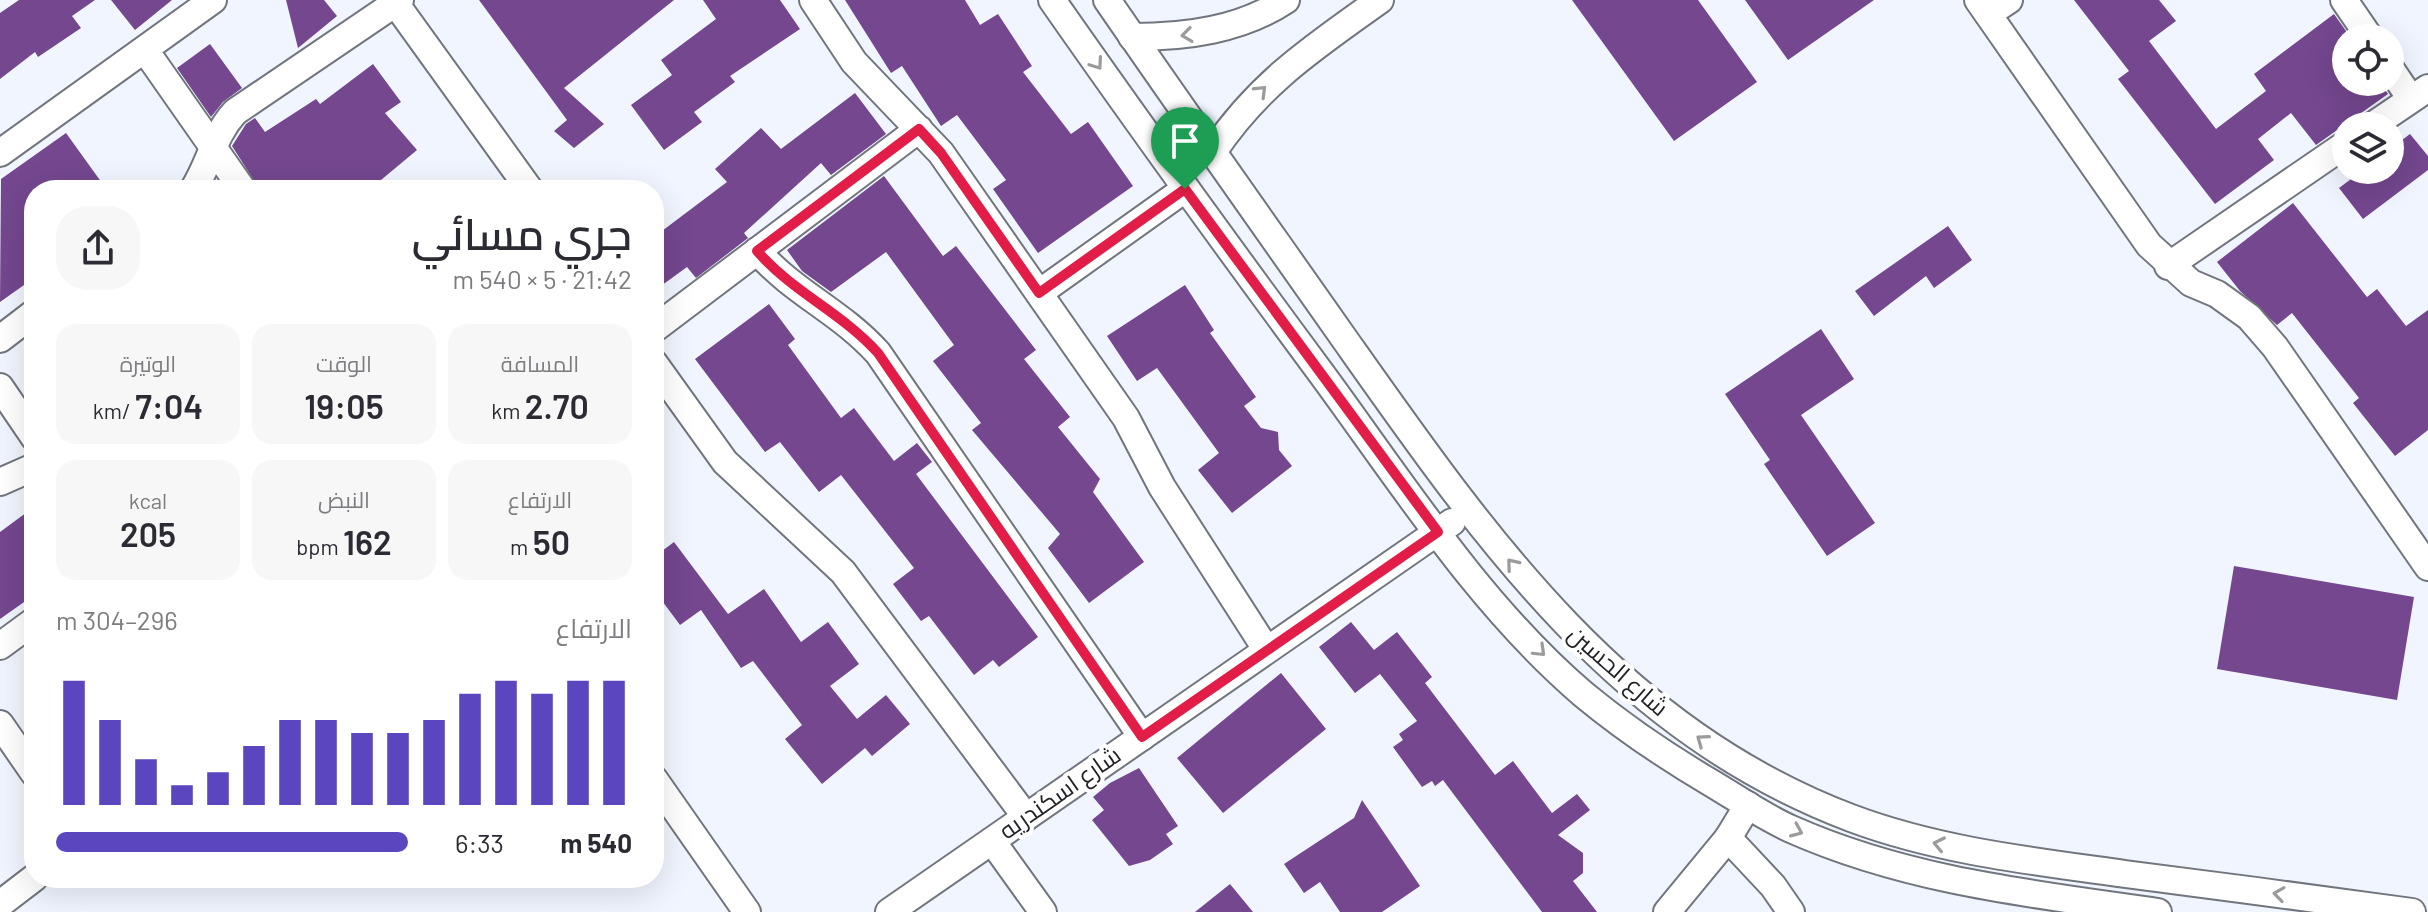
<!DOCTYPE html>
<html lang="ar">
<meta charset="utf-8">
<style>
:root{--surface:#fff;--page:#f7f7f7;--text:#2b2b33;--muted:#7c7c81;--accent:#5c46bf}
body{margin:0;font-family:Barlow,Cairo,sans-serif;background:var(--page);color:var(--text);direction:rtl;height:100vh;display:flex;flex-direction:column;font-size:30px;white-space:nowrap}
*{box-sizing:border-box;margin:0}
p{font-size:26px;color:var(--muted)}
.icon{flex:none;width:44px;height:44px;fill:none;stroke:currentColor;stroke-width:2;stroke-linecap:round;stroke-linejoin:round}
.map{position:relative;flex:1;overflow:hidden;direction:ltr}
.side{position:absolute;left:24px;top:180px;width:640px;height:708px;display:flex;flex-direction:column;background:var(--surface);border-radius:32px;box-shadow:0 8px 32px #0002;direction:rtl}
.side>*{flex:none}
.buttons{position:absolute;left:2332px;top:24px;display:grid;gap:16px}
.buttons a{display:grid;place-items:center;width:72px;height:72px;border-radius:50%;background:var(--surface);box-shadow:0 8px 32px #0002;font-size:40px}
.pin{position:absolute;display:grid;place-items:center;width:68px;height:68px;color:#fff;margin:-82px -34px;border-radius:50% 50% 50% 0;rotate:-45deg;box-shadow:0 0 8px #0007}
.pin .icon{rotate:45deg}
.round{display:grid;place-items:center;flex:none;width:84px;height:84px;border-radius:32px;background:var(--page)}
.headline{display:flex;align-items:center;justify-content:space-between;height:136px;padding:0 32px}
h1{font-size:44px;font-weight:600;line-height:60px}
.stats{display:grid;grid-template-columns:repeat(3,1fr);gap:12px;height:136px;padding:8px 32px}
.stats div{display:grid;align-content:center;border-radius:20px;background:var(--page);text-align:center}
.stats b{font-size:34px;font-weight:600}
.stats small{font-size:22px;font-weight:400}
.stats p{font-size:22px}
.chart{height:224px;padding:16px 32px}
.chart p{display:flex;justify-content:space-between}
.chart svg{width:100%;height:144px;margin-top:8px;stroke:var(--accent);stroke-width:6}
ul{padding:0 32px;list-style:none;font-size:26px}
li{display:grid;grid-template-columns:128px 96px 1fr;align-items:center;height:60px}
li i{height:20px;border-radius:10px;background:var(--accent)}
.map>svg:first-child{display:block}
.building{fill:#74478f}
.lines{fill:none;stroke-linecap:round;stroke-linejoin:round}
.street-casing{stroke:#71757e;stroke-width:30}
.street{stroke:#fff;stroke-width:26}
.oneway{stroke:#9a9b9d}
.route-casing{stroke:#fff;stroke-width:16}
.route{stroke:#e11d48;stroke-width:10}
.labels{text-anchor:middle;stroke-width:8;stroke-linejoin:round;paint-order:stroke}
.street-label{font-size:24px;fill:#1f2125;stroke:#fff}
</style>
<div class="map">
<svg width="2428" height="912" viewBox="0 0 2428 912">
<rect width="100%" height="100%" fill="#f0f5ff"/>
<!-- building -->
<g class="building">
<path d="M19 0H95L72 16 81 28 38 57 35 52 0 79V13Z"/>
<path d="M111 0H172L135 30Z"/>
<path d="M286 0H324L337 16 298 48Z"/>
<path d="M479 0H674L564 88 604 124 574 148 554 131 567 120Z"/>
<path d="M703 0H780L800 29 730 76 735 82 694 112 702 122 664 150 631 105 672 75 661 60 716 19Z"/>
<path d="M845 0H965L980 25 998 14 1032 66 1023 72 1071 134 1088 122 1133 186 1038 253 993 189 1006 180 957 115 941 126 902 66 891 73Z"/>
<path d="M1572 0H1698L1757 82 1674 141Z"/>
<path d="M1745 0H1874L1788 60Z"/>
<path d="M2074 0H2159L2176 21 2149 41 2216 129 2266 91 2254 74 2334 14 2346 31V82H2380L2388 94 2316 145 2291 113 2258 139 2274 160 2215 204 2118 79 2129 71Z"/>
<path d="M210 44 242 88 223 102 211 117 177 68Z"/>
<path d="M373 64 401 102 385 113 417 150 369 190H260L232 146 246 124 255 118 265 132 316 99 320 104Z"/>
<path d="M855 93 886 134 831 175 821 163 744 233 748 238 696 278 687 267 654 291V237L727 182 715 169 761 128 781 149Z"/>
<path d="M66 133 107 190H34V278L0 302 1 179Z"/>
<path d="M2410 134 2428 156V170L2363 219 2339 188 2363 170H2390V149Z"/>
<path d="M884 176 943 256 956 246 1036 350 1024 359 1070 417 1058 427 1100 479 1093 492 1144 562 1089 603 1048 548 1060 534 972 430 981 423 933 361 954 345 886 252 831 292 802 271 787 250Z"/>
<path d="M2293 203 2367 297 2377 289 2406 326 2428 310V430L2395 456 2353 403 2359 398 2292 313 2277 325 2240 291 2217 262Z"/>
<path d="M1948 226 1972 260 1934 288 1926 276 1874 316 1855 291Z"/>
<path d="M1185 285 1214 330 1210 333 1256 397 1244 406 1261 428 1278 432 1279 450 1292 466 1232 513 1198 470 1219 453 1157 368 1137 381 1107 336Z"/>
<path d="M769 304 795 339 788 345 841 418 854 408 894 461 917 443 932 462 916 474 1038 637 999 667 993 660 974 675 929 616 921 621 893 584 914 568 841 475 819 492 780 442 765 452 695 359Z"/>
<path d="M1821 329 1854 379 1801 415 1875 523 1827 556 1764 464 1770 460 1725 394Z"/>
<path d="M34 507V595L0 619V532Z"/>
<path d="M674 542 728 614 764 589 801 642 828 622 859 664 830 686 857 719 886 695 910 724 872 756 865 748 822 784 785 739 802 725 753 661 741 668 701 610 680 625 654 590V557Z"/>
<path d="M2234 566 2414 597 2397 700 2217 669Z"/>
<path d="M1351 622 1374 650 1397 632 1432 677 1425 683 1495 775 1513 761 1552 813 1577 794 1590 810 1558 835 1583 853V873L1573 881 1597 912H1542L1443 780 1435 786 1432 781 1422 787 1393 747 1403 740 1399 734 1417 721 1380 674 1355 693 1319 647Z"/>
<path d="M1281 673 1326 729 1223 813 1177 758Z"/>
<path d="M1139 768 1178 826 1166 834 1173 844 1150 860 1129 866 1092 820 1104 810 1093 797 1110 783Z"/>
<path d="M1362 800 1420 886 1382 912H1340L1320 882 1304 893 1284 864 1354 818Z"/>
<path d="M1230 884 1253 912H1195Z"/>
</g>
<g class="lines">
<!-- street casing -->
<g class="street-casing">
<g id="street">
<path d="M393 0 530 190"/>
<path d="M813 0 854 62 941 153 1126 418 1162 487 1266 649"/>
<path d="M1052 0C1140 126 1230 250 1321 373 1402 483 1479 605 1583 694 1624 728 1667 757 1713 784 1738 799 1764 817 1791 829 1908 881 2032 894 2158 912"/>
<path d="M1107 0C1184 112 1263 223 1341 334 1481 532 1614 728 1851 818 1939 851 2032 861 2125 874 2221 886 2316 899 2412 912"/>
<path d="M1978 0 2149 245 2191 283 2217 294 2249 317 2275 347 2428 567"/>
<path d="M2344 0 2370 38"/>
<path d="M1988 14 2009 0"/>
<path d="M1132 37C1186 37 1241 30 1286 0"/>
<path d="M145 50 243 190"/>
<path d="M2390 68 2411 99"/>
<path d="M2372 126 2428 88"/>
<path d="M1213 152C1259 83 1314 47 1380 0"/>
<path d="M0 153 213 0"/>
<path d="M193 190C210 164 213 136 235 112L400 0"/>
<path d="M757 251C795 294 840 311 878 353L1142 737"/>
<path d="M2168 266 2346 144"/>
<path d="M1039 293 1185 189"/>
<path d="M654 329 919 129"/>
<path d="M0 339 34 313"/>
<path d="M654 363 725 462 843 572 1026 817"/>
<path d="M0 387 34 437"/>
<path d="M0 482 34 467"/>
<path d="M0 646 34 621"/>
<path d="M0 724 34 773"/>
<path d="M654 779 747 912"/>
<path d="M1728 838 1773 886 1791 912"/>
<path d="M992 841 1043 912"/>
<path d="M0 904 34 878"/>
<path d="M889 912 1452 522"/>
<path d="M1667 912 1728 838 1748 805"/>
</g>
</g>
<!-- street -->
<use href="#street" class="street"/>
</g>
<!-- one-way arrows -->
<defs><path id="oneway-chevron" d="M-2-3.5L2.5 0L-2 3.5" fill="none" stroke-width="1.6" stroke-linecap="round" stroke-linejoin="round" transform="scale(2)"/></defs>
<g class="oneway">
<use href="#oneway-chevron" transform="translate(1187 35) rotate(172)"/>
<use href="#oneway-chevron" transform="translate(1097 64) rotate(55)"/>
<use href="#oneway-chevron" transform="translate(1261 91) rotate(-45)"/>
<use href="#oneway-chevron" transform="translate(1512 564) rotate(-130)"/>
<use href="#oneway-chevron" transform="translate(1540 651) rotate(44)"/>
<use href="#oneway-chevron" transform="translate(1702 740) rotate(-144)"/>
<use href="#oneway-chevron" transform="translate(1797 831) rotate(23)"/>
<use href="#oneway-chevron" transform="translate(1939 844) rotate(-168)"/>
<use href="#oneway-chevron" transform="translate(2279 894) rotate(-172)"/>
</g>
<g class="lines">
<!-- route casing -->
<g class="route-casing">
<path id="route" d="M919 129 941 153 1039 293 1185 189 1438 532 1142 737 878 353C841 312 794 293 757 251Z"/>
</g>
<!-- route -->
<use href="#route" class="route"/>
</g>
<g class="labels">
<!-- street labels -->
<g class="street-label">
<text transform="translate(1618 671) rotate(41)" y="8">شارع الحسين</text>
<text transform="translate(1060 793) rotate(-35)" y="8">شارع اسكندريه</text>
</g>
</g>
</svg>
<div class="buttons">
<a><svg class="icon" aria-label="locate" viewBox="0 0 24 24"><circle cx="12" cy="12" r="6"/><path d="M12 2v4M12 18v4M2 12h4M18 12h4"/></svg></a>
<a><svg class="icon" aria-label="layers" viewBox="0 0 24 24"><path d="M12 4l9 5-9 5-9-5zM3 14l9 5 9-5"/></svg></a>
</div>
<div class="pin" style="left:1185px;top:189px;background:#1e9e55"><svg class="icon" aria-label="arrive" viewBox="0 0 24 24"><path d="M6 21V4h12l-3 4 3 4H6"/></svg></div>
<section class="side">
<div class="headline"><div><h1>جري مسائي</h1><p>21:42 · 5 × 540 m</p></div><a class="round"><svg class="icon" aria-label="share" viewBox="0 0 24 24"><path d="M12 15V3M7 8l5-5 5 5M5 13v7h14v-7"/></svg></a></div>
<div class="stats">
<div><p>المسافة</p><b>2.70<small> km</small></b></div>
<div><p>الوقت</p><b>19:05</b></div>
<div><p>الوتيرة</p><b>7:04<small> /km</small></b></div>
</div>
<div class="stats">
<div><p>الارتفاع</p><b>50<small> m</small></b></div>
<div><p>النبض</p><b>162<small> bpm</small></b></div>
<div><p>kcal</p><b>205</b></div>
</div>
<div class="chart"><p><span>الارتفاع</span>296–304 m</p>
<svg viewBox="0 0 160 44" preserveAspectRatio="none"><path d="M5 44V6M15 44V18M25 44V30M35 44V38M45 44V34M55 44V26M65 44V18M75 44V18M85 44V22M95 44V22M105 44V18M115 44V10M125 44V6M135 44V10M145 44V6M155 44V6"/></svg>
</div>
<ul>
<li><b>540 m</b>6:33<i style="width:100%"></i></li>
</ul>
</section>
</div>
